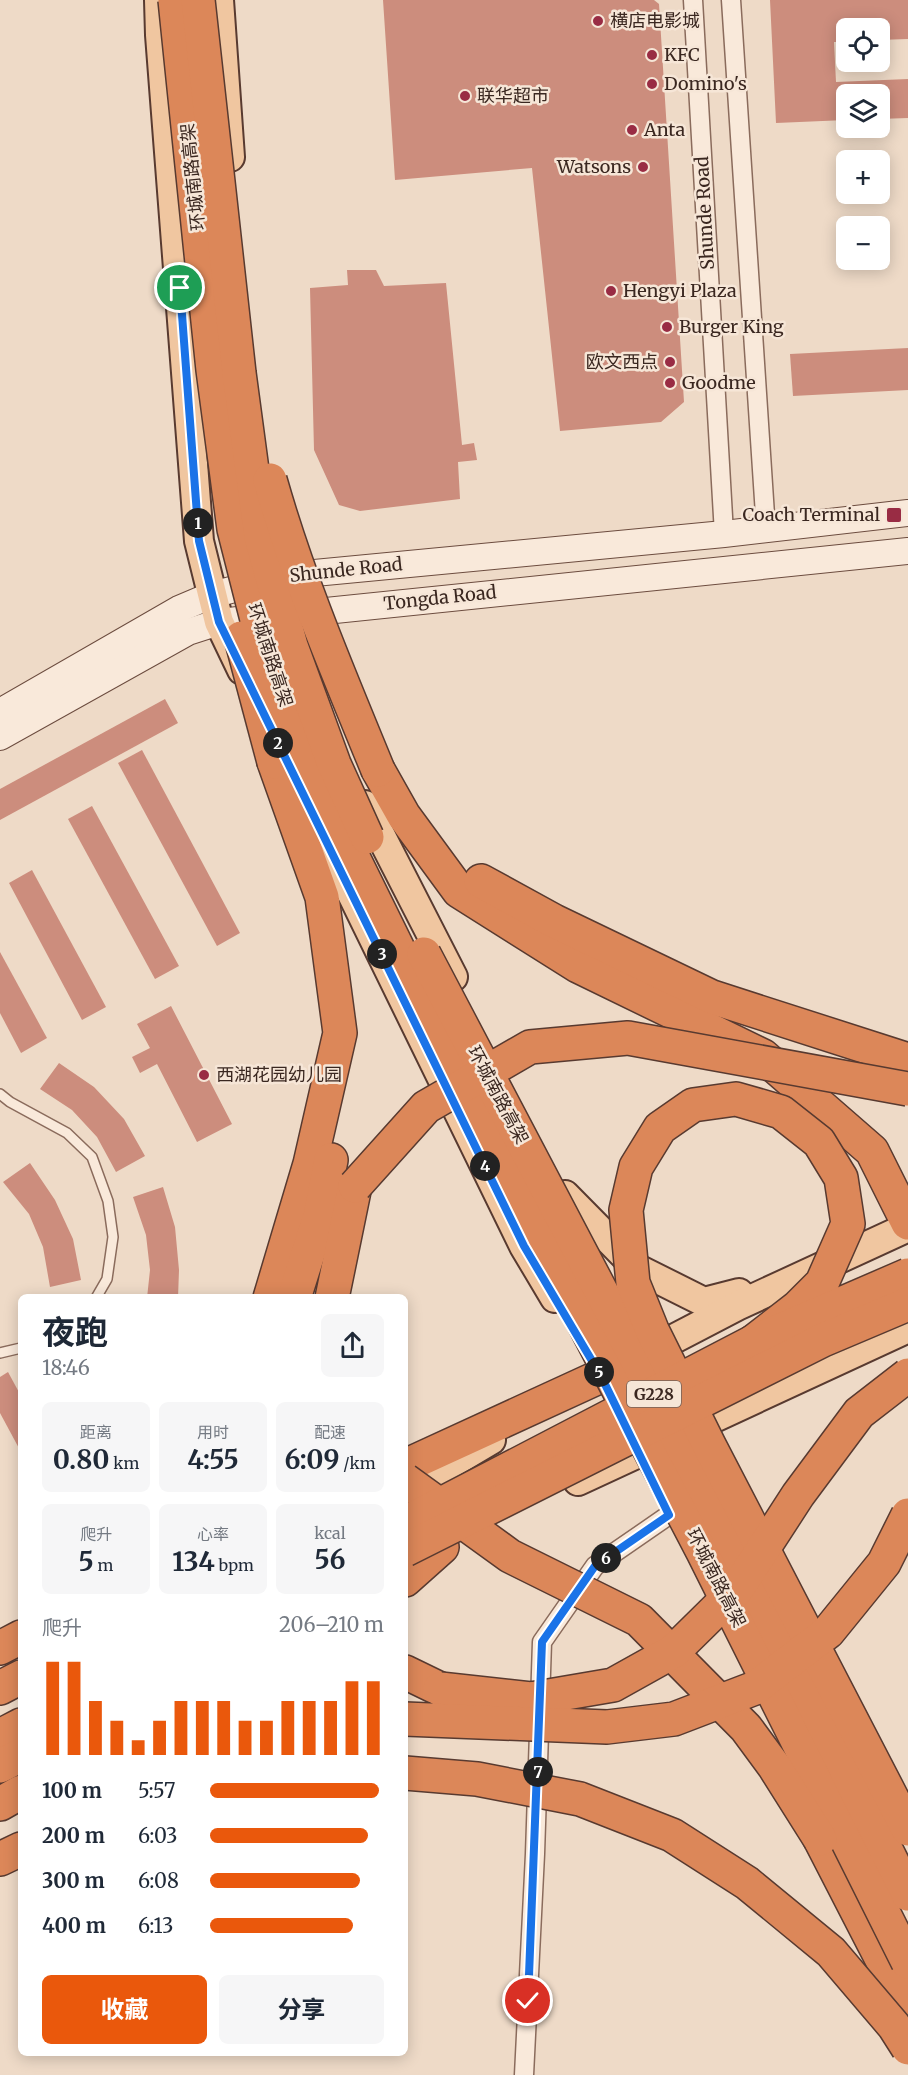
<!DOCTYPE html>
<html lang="zh">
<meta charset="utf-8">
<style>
:root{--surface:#fff;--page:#f6f6f7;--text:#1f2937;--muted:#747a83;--accent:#ea580c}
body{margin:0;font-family:Merriweather,"Noto Sans SC",serif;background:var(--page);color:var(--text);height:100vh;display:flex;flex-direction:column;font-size:22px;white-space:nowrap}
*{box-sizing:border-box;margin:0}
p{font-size:20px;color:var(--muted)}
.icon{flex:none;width:33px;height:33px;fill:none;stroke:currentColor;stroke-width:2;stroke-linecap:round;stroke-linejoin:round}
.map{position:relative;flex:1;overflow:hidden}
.drawer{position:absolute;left:18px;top:1294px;width:390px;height:762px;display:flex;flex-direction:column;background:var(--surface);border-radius:9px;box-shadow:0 3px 15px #0003}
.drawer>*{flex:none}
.controls{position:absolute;left:836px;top:18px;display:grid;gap:12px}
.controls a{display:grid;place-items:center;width:54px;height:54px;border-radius:9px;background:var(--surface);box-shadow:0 3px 15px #0003;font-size:30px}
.pin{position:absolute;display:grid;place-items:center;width:51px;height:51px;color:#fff;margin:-26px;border:3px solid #fff;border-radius:50%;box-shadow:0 2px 6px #0007}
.km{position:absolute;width:30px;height:30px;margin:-15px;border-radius:50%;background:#222;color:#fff;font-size:16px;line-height:30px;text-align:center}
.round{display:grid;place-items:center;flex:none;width:63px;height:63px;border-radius:9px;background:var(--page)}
.summary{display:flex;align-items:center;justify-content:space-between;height:102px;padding:0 24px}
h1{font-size:33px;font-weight:700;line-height:45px}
.stats{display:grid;grid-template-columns:repeat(3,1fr);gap:9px;height:102px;padding:6px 24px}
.stats div{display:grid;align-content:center;border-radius:9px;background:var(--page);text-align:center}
.stats b{font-size:26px;font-weight:700}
.stats small{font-size:16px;font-weight:400}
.stats p{font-size:16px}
.chart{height:168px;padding:12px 24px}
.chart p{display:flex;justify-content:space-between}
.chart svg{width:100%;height:108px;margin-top:6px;stroke:var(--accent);stroke-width:6}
.cta{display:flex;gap:12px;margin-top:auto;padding:12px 24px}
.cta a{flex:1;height:69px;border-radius:9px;background:var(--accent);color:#fff;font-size:24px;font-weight:700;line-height:69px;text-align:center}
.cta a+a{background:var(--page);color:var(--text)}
ul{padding:0 24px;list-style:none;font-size:20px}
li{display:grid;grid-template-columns:96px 72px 1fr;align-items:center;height:45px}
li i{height:15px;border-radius:8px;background:var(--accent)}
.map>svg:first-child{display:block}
.building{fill:#cc8d7d}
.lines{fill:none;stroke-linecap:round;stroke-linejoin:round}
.lane-casing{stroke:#8a6b5c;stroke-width:12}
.street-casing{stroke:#8a6b5c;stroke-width:21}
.secondary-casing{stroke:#6c4c3f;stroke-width:28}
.primary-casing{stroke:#583a30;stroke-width:32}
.highway-casing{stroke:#583a30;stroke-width:36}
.lane{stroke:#f9e9da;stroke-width:9}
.street{stroke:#f9e9da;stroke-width:18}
.secondary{stroke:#f9e9da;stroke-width:26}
.primary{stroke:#f0c6a0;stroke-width:28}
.highway{stroke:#dc8759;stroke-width:33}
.highway-bridge-casing{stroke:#583a30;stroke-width:36;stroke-linecap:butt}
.highway-bridge{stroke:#dc8759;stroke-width:33}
.route-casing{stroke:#fff;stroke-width:12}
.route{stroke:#1a73e8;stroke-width:8}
.poi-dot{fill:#992c44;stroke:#f6e6d7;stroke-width:2}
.labels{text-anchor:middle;stroke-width:5;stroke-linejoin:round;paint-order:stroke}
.shield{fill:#f6e6d7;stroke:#726057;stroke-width:1.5}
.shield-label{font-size:16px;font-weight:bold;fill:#3a2720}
.poi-label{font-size:18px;fill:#3a2720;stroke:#f6e6d7;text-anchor:start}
.street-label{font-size:18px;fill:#3a2720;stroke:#f6e6d7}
</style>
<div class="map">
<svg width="908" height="2075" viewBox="0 0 908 2075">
<rect width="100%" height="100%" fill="#eedac7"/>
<!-- building -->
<g class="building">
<path d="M383 0H654L659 4 684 402 661 422 560 431 532 168 395 180Z"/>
<path d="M770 0H908V39L879 40V28H846V42H834L836 82 908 79V118L879 119V94H846V120L776 123Z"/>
<path d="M347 270H376L384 286 446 283 462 445 474 443 477 460 458 462 460 499 360 511 339 505 314 450 310 288 348 285Z"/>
<path d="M908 348V390L793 396 790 354Z"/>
<path d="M165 699 178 723 0 820V789Z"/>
<path d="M142 750 240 933 217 946 118 763Z"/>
<path d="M92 806 179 966 155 979 68 819Z"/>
<path d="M32 870 106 1007 82 1020 9 883Z"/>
<path d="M0 952 47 1038 21 1053 0 1013Z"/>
<path d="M171 1006 232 1124 197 1142 157 1064 140 1073 132 1057 150 1048 137 1024Z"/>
<path d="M59 1063 94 1087 124 1119 145 1156 116 1172 97 1137 72 1110 40 1089Z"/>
<path d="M30 1163 55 1200 73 1239 81 1280 50 1287 43 1247 29 1214 3 1182Z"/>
<path d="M163 1187 175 1227 179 1270 178 1298H147L150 1270 146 1235 133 1197Z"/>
<path d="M8 1372 21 1396V1452L0 1413V1377Z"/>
</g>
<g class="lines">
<!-- lane casing -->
<g class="lane-casing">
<g id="lane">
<path d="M0 1094 10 1102 67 1133 92 1157 108 1201 113 1237 107 1279 96 1298"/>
<path d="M0 1353 21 1348"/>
</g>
</g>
<!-- street casing -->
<g class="street-casing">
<g id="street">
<path d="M693 0 724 534"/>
<path d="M731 0 766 530"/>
<path d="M524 2075 535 1854 542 1642 595 1566 669 1515"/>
</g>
</g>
<!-- secondary casing -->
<g class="secondary-casing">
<g id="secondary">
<path d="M0 712 179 609 212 595 283 576 724 534 908 513"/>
<path d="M0 737 188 632 219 622 908 551"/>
</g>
</g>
<!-- primary casing -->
<g class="primary-casing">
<g id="primary">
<path d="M159 0 160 35 199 541 219 622 242 670"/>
<path d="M219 0 230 157"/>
<path d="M285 757 524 1246 555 1298"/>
<path d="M365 805 453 977"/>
<path d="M565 1195 638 1269 704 1302 739 1293"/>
<path d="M641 1356 737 1306 908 1227"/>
<path d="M578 1481 908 1328"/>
<path d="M405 1491 491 1440"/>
</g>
</g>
<!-- highway casing -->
<g class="highway-casing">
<g id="highway">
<path d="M378 770 404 816 459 891 578 966 763 1056 872 1151 908 1223"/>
<path d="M481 881 554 921 712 997 908 1060"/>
<path d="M270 1298 310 1164 340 1033 322 897 274 762"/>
<path d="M294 1298 320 1216 331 1160"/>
<path d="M332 1298 355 1186"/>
<path d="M405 1466 601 1376"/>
<path d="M405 1580 442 1547"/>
<path d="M0 1648 21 1637"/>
<path d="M405 1672 440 1689"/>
<path d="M0 1688 21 1677"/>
<path d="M0 1736 21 1725"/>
<path d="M0 1766 21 1755"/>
<path d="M0 1804 21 1792"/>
<path d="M820 1839 908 2010"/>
<path d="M0 1859 21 1849"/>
</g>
</g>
<!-- lane -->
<use href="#lane" class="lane"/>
<!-- street -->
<use href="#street" class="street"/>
<!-- secondary -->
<use href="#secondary" class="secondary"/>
<!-- primary -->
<use href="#primary" class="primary"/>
<!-- highway -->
<use href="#highway" class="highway"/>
<!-- highway-bridge casing -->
<g class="highway-bridge-casing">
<g id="highway-bridge">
<path d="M175 0 213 370 234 529 265 651 318 786 427 1008 536 1231 703 1552 908 1962"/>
<path d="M198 0 239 373 261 537 291 646 334 764 367 837"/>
<path d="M270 480C298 579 339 675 378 770"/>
<path d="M241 638 274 762"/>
<path d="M424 954 737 1550 908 1894"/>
<path d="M355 1186 426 1107 530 1047 628 1038 908 1089"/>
<path d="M753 1342 798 1307 822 1283 848 1224 841 1178 819 1142 781 1112 736 1099 693 1105 660 1128 636 1167 626 1210 633 1283 652 1330 709 1445 908 1829"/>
<path d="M405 1480 510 1556 639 1620 746 1728 774 1766 820 1839"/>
<path d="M405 1523 753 1342 908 1275"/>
<path d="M405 1550 823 1340 908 1304"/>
<path d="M440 1689 531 1699 613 1685 674 1651 737 1589 798 1495 859 1413 908 1375"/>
<path d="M405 1719 607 1727 674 1719 755 1688 828 1632 884 1563 908 1515"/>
<path d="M405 1773 477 1779 580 1799 672 1835 747 1883 831 1952 894 2026 908 2048"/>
</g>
</g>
<!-- highway-bridge -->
<use href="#highway-bridge" class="highway-bridge"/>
</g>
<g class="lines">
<!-- route casing -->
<g class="route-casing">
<path id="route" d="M180 288 199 541 219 622 524 1246 601 1376 669 1515 595 1566 542 1642 528 2001"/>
</g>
<!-- route -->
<use href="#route" class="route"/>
</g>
<!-- markers -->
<g class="poi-dot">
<circle cx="598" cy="21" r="6"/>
<circle cx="652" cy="55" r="6"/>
<circle cx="652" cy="84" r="6"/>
<circle cx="465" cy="96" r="6"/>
<circle cx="632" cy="130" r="6"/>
<circle cx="643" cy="167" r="6"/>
<circle cx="611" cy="291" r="6"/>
<circle cx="667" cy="327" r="6"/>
<circle cx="670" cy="362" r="6"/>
<circle cx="670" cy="383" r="6"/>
<rect x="886" y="507" width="16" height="16" rx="3"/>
<circle cx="204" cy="1075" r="6"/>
</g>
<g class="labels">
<!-- shield labels -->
<rect class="shield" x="627" y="1381" width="54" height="26" rx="4.5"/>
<g class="shield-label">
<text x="654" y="1400">G228</text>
</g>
<!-- poi labels -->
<g class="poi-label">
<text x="610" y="27">横店电影城</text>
<text x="664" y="61">KFC</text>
<text x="664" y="90">Domino's</text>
<text x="477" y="102">联华超市</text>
<text x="644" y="136">Anta</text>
<text x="631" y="173" text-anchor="end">Watsons</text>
<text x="623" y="297">Hengyi Plaza</text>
<text x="679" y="333">Burger King</text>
<text x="658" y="368" text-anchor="end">欧文西点</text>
<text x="682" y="389">Goodme</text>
<text x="880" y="521" text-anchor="end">Coach Terminal</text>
<text x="216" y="1081">西湖花园幼儿园</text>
</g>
<!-- street labels -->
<g class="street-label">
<text transform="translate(193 177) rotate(-96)" y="6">环城南路高架</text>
<text transform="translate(705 213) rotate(-93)" y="6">Shunde Road</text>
<text transform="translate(346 570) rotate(-6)" y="6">Shunde Road</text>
<text transform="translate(440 598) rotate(-6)" y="6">Tongda Road</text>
<text transform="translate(270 655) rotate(72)" y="6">环城南路高架</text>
<text transform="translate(498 1095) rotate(62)" y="6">环城南路高架</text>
<text transform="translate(716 1578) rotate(63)" y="6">环城南路高架</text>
</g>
</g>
</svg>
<div class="controls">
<a><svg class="icon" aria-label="locate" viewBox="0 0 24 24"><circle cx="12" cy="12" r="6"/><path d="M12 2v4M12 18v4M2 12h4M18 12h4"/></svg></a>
<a><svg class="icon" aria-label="layers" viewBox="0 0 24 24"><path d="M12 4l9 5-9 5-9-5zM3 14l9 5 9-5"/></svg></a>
<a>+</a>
<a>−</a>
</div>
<div class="pin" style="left:180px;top:288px;background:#1e9e55"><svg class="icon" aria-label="arrive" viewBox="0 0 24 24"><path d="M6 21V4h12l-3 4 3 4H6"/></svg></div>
<div class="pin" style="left:528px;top:2001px;background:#d93025"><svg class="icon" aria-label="check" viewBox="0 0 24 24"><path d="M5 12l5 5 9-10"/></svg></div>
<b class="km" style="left:198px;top:523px">1</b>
<b class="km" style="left:278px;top:743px">2</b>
<b class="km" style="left:382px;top:954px">3</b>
<b class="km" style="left:485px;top:1166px">4</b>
<b class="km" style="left:599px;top:1372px">5</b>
<b class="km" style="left:606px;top:1558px">6</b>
<b class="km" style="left:538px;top:1772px">7</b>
<section class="drawer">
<div class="summary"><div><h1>夜跑</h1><p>18:46</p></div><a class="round"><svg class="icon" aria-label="share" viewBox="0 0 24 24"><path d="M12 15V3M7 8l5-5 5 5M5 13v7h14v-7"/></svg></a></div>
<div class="stats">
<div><p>距离</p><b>0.80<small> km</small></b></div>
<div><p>用时</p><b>4:55</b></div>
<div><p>配速</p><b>6:09<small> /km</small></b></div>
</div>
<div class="stats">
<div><p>爬升</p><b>5<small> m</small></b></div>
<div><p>心率</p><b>134<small> bpm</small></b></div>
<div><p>kcal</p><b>56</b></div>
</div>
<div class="chart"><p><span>爬升</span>206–210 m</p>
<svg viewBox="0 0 160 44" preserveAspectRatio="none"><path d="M5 44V6M15 44V6M25 44V22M35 44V30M45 44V38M55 44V30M65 44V22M75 44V22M85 44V22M95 44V30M105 44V30M115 44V22M125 44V22M135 44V22M145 44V14M155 44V14"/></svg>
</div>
<ul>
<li><b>100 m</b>5:57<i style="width:97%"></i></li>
<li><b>200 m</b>6:03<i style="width:91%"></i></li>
<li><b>300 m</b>6:08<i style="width:86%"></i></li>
<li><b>400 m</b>6:13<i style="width:82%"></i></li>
</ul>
<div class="cta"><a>收藏</a><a>分享</a></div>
</section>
</div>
